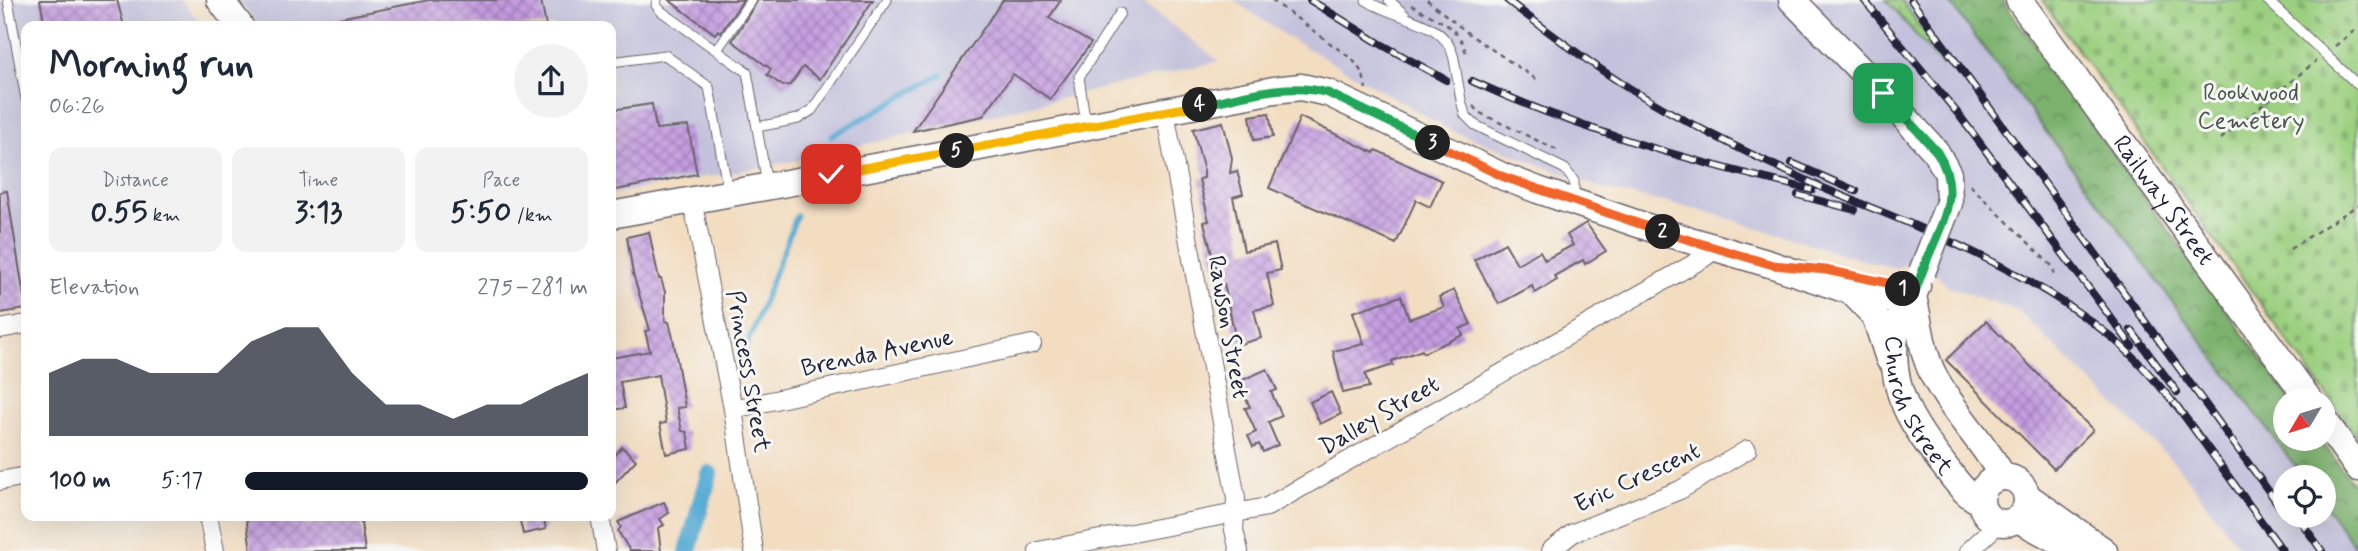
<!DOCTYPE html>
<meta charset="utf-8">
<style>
:root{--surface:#fff;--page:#f2f2f3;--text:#1f2937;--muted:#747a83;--accent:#111827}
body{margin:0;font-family:Mynerve,sans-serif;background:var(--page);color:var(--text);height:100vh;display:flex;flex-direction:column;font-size:26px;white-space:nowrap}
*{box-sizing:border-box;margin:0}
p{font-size:23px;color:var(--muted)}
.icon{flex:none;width:38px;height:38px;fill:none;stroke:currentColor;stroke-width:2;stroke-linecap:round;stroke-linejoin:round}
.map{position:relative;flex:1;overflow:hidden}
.sheet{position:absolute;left:21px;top:21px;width:595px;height:500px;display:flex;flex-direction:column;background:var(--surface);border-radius:14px;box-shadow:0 7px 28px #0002}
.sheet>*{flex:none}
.needle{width:46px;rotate:232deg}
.fabs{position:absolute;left:2273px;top:388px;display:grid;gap:14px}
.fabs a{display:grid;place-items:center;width:63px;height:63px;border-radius:50%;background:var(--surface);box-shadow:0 7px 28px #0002;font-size:35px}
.pin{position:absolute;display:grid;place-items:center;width:60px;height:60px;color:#fff;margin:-30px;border-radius:14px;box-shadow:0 4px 10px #0006}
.km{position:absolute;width:35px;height:35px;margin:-18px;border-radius:50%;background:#222;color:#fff;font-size:19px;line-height:35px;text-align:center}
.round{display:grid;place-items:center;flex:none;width:74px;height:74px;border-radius:37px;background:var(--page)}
.head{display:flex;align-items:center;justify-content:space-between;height:119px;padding:0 28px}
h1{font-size:38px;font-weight:800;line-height:52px}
.metrics{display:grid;grid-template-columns:repeat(3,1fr);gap:10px;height:119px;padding:7px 28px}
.metrics div{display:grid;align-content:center;border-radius:14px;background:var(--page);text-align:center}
.metrics b{font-size:30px;font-weight:800}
.metrics small{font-size:19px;font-weight:400}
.metrics p{font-size:19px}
.chart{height:196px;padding:14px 28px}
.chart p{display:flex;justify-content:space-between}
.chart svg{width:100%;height:126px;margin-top:7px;fill:var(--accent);opacity:.7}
ul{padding:0 28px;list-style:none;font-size:23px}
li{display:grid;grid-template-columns:112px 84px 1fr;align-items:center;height:52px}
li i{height:18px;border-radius:9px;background:var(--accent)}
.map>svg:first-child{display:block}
.industrial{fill:#c3c1db}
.grass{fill:url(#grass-tufts);stroke:#5f795e;stroke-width:2}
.forest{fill:url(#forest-crowns);stroke:#506a54;stroke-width:2}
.cemetery{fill:url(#cemetery-stones);stroke:#5f795e;stroke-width:2}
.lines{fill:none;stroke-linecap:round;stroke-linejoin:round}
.stream{stroke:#57abd3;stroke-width:5}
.canal{stroke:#57abd3;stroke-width:18}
.building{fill:url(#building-cross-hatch)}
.lane-casing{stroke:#6b636a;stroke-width:11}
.street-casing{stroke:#6b636a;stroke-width:20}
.secondary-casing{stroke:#6b636a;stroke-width:29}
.path{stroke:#6b636a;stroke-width:2.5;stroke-dasharray:5 5;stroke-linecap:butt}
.lane{stroke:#fff;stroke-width:9}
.street{stroke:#fff;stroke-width:18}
.secondary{stroke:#fff;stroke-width:26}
.rail-casing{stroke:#22223b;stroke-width:8}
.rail{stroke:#f6f6f2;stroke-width:5;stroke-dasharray:16;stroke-linecap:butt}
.lane-bridge-casing{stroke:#6b636a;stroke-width:11;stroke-linecap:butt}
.secondary-bridge-casing{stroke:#6b636a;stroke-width:29;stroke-linecap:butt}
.path-bridge{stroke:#6b636a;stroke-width:2.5;stroke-dasharray:5 5;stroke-linecap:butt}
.lane-bridge{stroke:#fff;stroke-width:9}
.secondary-bridge{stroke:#fff;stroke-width:26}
.split-1-casing{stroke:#fff;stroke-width:14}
.split-2-casing{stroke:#fff;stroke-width:14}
.split-3-casing{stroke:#fff;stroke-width:14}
.split-4-casing{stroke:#fff;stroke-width:14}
.split-5-casing{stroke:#fff;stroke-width:14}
.split-6-casing{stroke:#fff;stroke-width:14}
.split-1{stroke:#22a559;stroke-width:9}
.split-2{stroke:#f0652b;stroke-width:9}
.split-3{stroke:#f0652b;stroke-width:9}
.split-4{stroke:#22a559;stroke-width:9}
.split-5{stroke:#f5b400;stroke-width:9}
.split-6{stroke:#f5b400;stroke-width:9}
.labels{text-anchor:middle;stroke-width:6;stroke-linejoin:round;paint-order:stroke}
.park-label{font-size:24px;fill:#475650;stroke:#f6f6f2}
.street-label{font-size:24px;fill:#22223b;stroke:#f6f6f2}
</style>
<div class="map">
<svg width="2358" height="551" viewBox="0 0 2358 551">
<defs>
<pattern id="grass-tufts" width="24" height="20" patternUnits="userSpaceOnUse" patternTransform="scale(1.75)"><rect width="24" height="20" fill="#9cd080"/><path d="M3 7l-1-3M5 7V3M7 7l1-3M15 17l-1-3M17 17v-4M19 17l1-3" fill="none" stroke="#86b270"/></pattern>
<pattern id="forest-crowns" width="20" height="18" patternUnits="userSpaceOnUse" patternTransform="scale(1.75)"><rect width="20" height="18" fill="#7db26e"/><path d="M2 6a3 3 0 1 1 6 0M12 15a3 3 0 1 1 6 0" fill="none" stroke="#66905c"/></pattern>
<pattern id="cemetery-stones" width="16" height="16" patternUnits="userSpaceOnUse" patternTransform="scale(1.75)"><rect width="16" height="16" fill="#9cd080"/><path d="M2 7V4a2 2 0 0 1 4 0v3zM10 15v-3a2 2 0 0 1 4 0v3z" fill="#86b270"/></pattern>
<pattern id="building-cross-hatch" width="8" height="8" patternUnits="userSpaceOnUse" patternTransform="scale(1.75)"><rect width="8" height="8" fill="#c49ce0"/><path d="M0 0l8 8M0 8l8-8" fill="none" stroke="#9f7fb7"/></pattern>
</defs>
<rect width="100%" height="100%" fill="#f6f6f2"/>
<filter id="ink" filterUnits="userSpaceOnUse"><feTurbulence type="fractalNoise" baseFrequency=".0143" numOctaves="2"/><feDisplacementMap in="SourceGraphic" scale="14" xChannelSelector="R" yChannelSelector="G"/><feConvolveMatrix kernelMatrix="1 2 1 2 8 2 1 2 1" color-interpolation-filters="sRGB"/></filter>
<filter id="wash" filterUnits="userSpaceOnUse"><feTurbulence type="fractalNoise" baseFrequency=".00686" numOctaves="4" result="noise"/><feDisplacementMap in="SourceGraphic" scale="28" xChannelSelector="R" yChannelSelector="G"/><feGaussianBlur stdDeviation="1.57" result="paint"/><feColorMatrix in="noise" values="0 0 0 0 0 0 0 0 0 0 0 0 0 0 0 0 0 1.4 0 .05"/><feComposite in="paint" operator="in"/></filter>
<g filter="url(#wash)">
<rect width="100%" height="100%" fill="#f2ddc1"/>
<!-- industrial -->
<g class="industrial">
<path d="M0 0H182L203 26H26V307L0 312Z"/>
<path d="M238 0H1139L1219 61 795 161 611 194V26H259Z"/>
<path d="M1233 0H1951L2305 478H2286V516H2324V504L2358 551H2242L2178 466 2018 311 1947 286 1937 274 1909 263 1896 268 1862 260 1701 210 1605 190 1450 130 1286 36Z"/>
</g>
<!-- grass -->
<path class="grass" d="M1886 0H1901L1947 63 1942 65Z"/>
<!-- forest -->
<path class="forest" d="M1948 0H2002L2292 401H2286V439H2320L2358 491V550L2324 504V478H2304Z"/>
<!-- cemetery -->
<path class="cemetery" d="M2042 0H2358V439Z"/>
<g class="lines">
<!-- stream -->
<g class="stream">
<path d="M831 136 941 75"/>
<path d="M740 363 797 215"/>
</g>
<!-- canal -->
<path class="canal" d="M688 551 709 474"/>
</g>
<g id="blocks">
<!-- building -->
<g class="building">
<path d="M40 0H117L124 26H45Z"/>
<path d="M429 0H541L546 26H330L329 20Z"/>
<path d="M669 0H743L721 32 718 30 715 34Z"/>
<path d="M758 0H873L820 79 803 67 790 85 783 86 767 75 771 69 732 41Z"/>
<path d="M1003 0H1061L1049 18 1091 43 1050 99 1013 74 983 116 913 131Z"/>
<path d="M652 104 656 129 688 126 697 174 611 191V110Z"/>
<path d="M1269 113 1273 137 1254 140 1250 116Z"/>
<path d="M1300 117 1374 153 1376 150 1442 181 1430 207 1416 200 1396 244 1269 188Z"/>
<path d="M1223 122 1232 158 1230 173 1237 171 1243 194 1233 197 1244 251 1275 244 1281 270 1267 273 1274 306 1254 310 1261 338 1237 345 1224 284 1220 285 1204 222 1209 221 1199 179 1204 178V171L1193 129Z"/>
<path d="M7 191 26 309 0 313V192Z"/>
<path d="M1586 223 1606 251 1585 264 1583 260 1554 276 1557 280 1535 293 1532 286 1499 304 1474 260 1505 243 1517 264 1540 251 1545 260 1573 245 1567 235Z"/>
<path d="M649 232 659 279H661L665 292V321L669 322 673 338 685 407 677 408 682 431 687 432 690 449 666 454 660 424 666 423 658 375 620 382 625 408 611 410V358L650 351 645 331 650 330 633 274 627 237Z"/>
<path d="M1454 290 1471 324 1460 329 1463 335 1423 353 1422 350 1392 361 1393 365 1365 374 1369 387 1343 393 1333 351 1364 344 1353 312 1401 296 1409 319 1444 307 1439 297Z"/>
<path d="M1986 321 2093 430 2054 469 1946 360Z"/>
<path d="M1267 369 1277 390 1271 392 1282 416 1268 422 1278 445 1263 452 1259 444 1253 447 1248 436 1256 432 1245 408 1250 407 1238 382Z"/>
<path d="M1331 392 1341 414 1320 424 1310 402Z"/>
<path d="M622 447 636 460 611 487V459Z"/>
<path d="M664 502 669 513 660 519 664 525 658 528 661 551H630L618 531 621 527 618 522Z"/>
<path d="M246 516H360L365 551H251Z"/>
<path d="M519 516H543L546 529 523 534Z"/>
</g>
</g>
</g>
<g filter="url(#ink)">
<use href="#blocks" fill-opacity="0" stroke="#6b636a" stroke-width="2"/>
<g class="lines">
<!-- lane casing -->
<g class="lane-casing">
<g id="lane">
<path d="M8 0 26 99"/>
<path d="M657 0 656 5 661 11 747 72 767 184"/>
<path d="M1366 0C1394 20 1446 18 1454 59"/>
<path d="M1389 0 1405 15"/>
<path d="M2267 0 2358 85"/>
<path d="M717 50 751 0"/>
<path d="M611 62 665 55 709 87 728 191"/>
<path d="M1461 100 1465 115 1475 125 1565 169 1574 181V200"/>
<path d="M1086 125 1079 77 1120 13"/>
<path d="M757 127 798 119 812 110 887 0"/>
</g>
</g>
<!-- street casing -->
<g class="street-casing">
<g id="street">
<path d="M1165 112 1236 498 1234 530 1239 551"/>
<path d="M692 199 733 409 754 551"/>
<path d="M0 329 26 324"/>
<path d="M733 409 1032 344"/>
<path d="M0 481 26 476"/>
<path d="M208 516 215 551"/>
<path d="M600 516 606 551"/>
<path d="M1038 551 1267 507 1702 259 1716 249"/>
<path d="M1550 551 1573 533 1680 490 1747 450"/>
<path d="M1969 551 1999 523"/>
</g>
</g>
<!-- secondary casing -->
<g class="secondary-casing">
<g id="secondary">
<path d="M220 0 240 26"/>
<path d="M1792 0 1883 93 1936 152 1948 174 1949 203"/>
<path id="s1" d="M2019 0 2310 401"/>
<path d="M611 215 918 159 1274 90 1301 87 1328 93 1504 177 1538 190 1656 230 1773 265 1859 294 1894 300 1913 297"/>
<path id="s2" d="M1917 286C1911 304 1897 316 1895 335 1889 392 1913 426 1946 468 1956 481 1965 495 1980 501"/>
<path d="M1852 292 1875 316 1889 359"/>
<path d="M1913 297C1920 323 1921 351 1934 376 1953 413 1983 441 2003 477"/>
<path d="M2324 420 2358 468"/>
<circle cx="2004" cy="500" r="23"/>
<path d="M2027 496 2104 551"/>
<path d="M2018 519 2078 551"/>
</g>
</g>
<!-- path -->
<g class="path">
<path d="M1272 0 1353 60 1363 74 1366 89"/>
<path d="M1427 0 1469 34 1539 81"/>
<path d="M2335 46 2358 28"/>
<path d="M2221 139 2316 61"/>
<path d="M1970 185 2054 268V276"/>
<path d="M2290 249 2358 205"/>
</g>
<!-- lane -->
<use href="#lane" class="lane"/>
<!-- street -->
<use href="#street" class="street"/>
<!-- secondary -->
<use href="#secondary" class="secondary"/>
<!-- rail casing -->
<g class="rail-casing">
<g id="rail">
<path d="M1310 0 1379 43 1446 80"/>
<path d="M1507 0C1543 28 1580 56 1618 81 1679 120 1745 152 1810 182 1844 198 1879 210 1913 225 1983 255 2050 288 2110 336 2136 357 2158 384 2179 409"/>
<path d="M1864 0 1959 115 2132 346"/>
<path d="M1911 0 2286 515"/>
<path d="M1472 81C1581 131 1695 162 1812 190"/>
<path d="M1792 163 1856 191"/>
<path d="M1798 195 1855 210"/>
<path d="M2131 330 2177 392"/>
<path d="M2174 402 2283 551"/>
<path d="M2297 516 2322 551"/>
</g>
</g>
<!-- rail -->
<use href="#rail" class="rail"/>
<!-- lane-bridge casing -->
<g class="lane-bridge-casing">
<path id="lane-bridge" d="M1454 59 1461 100"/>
</g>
<!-- secondary-bridge casing -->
<g class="secondary-bridge-casing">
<path id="secondary-bridge" d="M1922 272 1949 203"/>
</g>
<!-- path-bridge -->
<g class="path-bridge">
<path d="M1411 5C1433 19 1461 25 1466 54"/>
<path d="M1473 106 1478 112 1561 152"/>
</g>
<!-- lane-bridge -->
<use href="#lane-bridge" class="lane-bridge"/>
<!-- secondary-bridge -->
<use href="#secondary-bridge" class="secondary-bridge"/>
</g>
</g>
<g class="lines" filter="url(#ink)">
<!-- split-1 casing -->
<g class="split-1-casing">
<path id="split-1" d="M1883 93 1937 152C1960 188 1946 215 1931 250 1924 266 1919 281 1913 297L1903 289"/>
</g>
<!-- split-2 casing -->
<g class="split-2-casing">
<path id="split-2" d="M1663 232 1773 265 1826 270 1897 285 1903 289"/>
</g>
<!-- split-3 casing -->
<g class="split-3-casing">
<path id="split-3" d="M1433 143 1504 177 1663 232"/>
</g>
<!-- split-4 casing -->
<g class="split-4-casing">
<path id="split-4" d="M1200 105C1242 97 1285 81 1328 93L1433 143"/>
</g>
<!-- split-5 casing -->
<g class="split-5-casing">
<path id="split-5" d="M957 151 1200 105"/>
</g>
<!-- split-6 casing -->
<g class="split-6-casing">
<path id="split-6" d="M831 174 957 151"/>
</g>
<!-- split-1 -->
<use href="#split-1" class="split-1"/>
<!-- split-2 -->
<use href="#split-2" class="split-2"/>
<!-- split-3 -->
<use href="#split-3" class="split-3"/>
<!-- split-4 -->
<use href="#split-4" class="split-4"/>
<!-- split-5 -->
<use href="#split-5" class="split-5"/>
<!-- split-6 -->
<use href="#split-6" class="split-6"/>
</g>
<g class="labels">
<!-- park labels -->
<g class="park-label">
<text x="2251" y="100">Rookwood<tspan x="2251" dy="28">Cemetery</tspan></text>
</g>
<!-- street labels -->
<g class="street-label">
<text dy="8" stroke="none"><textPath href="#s1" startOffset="247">Railway Street</textPath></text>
<text transform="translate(1229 327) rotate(80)" y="8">Rawson Street</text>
<text transform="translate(877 352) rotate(-12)" y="8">Brenda Avenue</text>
<text transform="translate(749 371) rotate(80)" y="8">Princess Street</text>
<text dy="8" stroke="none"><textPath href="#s2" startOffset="130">Church Street</textPath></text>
<text transform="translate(1379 415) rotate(-30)" y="8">Dalley Street</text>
<text transform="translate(1637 477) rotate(-25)" y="8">Eric Crescent</text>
</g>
</g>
</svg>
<div class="fabs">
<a><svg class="needle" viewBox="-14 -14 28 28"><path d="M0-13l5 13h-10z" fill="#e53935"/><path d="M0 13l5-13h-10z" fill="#747a83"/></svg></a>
<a><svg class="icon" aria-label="locate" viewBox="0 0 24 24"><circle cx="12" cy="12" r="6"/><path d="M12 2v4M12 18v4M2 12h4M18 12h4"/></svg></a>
</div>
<div class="pin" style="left:1883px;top:93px;background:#1e9e55"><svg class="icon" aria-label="arrive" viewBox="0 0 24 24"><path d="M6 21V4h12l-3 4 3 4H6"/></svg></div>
<div class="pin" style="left:831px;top:174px;background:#d93025"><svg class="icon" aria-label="check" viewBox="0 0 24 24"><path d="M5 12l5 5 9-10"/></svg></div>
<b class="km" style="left:1903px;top:289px">1</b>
<b class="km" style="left:1663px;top:232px">2</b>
<b class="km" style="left:1433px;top:143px">3</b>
<b class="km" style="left:1200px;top:105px">4</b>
<b class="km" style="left:957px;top:151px">5</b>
<section class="sheet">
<div class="head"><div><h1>Morning run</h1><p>06:26</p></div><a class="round"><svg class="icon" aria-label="share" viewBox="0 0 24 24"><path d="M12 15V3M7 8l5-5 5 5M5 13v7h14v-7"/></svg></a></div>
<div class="metrics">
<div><p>Distance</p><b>0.55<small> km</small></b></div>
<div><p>Time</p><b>3:13</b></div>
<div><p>Pace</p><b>5:50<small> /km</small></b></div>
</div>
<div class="chart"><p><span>Elevation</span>275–281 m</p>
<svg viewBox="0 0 160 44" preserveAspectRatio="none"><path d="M0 44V22L10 17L20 17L30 22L40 22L50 22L60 11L70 6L80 6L90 22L100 33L110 33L120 38L130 33L140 33L150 27L160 22V44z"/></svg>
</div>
<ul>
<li><b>100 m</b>5:17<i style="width:100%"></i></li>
</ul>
</section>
</div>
